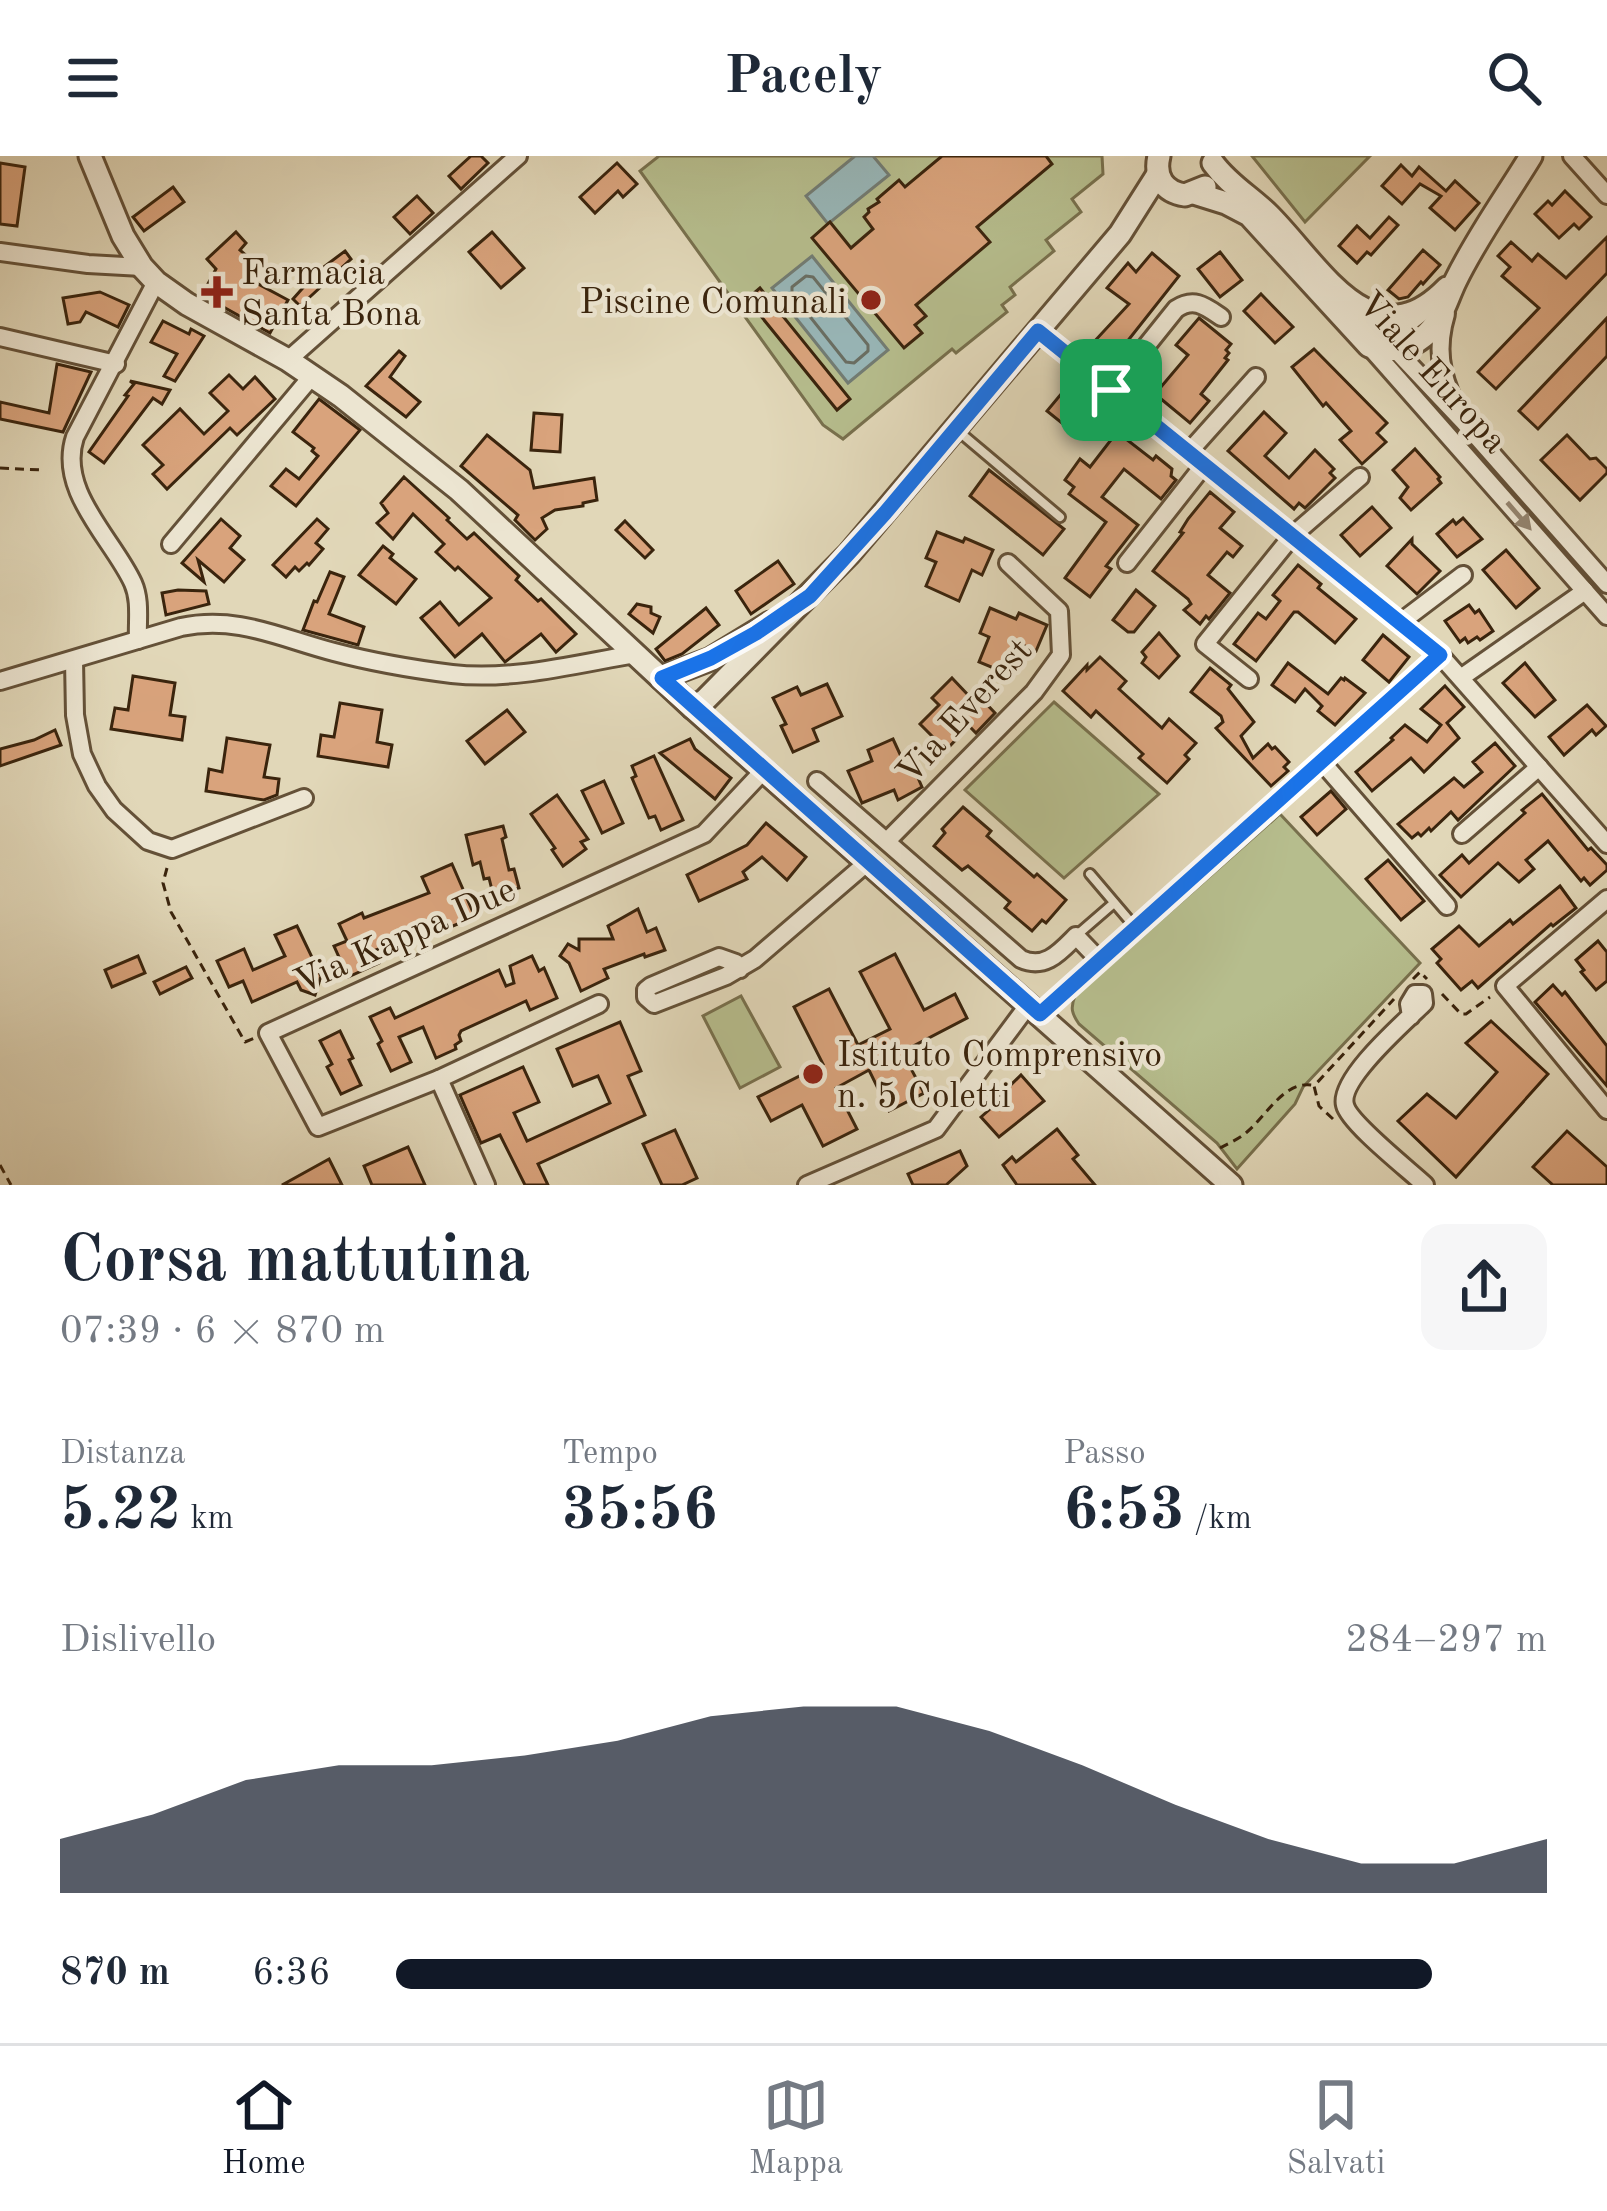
<!DOCTYPE html>
<html lang="it">
<meta charset="utf-8">
<style>
:root{--surface:#fff;--page:#f6f6f7;--text:#1f2937;--muted:#747a83;--line:#e0e1e3;--accent:#111827}
body{margin:0;font-family:"Old Standard TT",serif;background:var(--page);color:var(--text);height:100vh;display:flex;flex-direction:column;font-size:45px;white-space:nowrap}
*{box-sizing:border-box;margin:0}
p{font-size:39px;color:var(--muted)}
.icon{flex:none;width:66px;height:66px;fill:none;stroke:currentColor;stroke-width:2;stroke-linecap:round;stroke-linejoin:round}
.map{position:relative;height:1029px;overflow:hidden}
.sheet{display:flex;flex-direction:column;background:var(--surface);flex:1}
.sheet>*{flex:none}
.pin{position:absolute;display:grid;place-items:center;width:102px;height:102px;color:#fff;margin:-51px;border-radius:24px;box-shadow:0 6px 18px #0006}
.round{display:grid;place-items:center;flex:none;width:126px;height:126px;border-radius:24px;background:var(--page)}
.summary{display:flex;align-items:center;justify-content:space-between;height:204px;padding:0 60px}
h1{font-size:66px;font-weight:700;line-height:90px}
.metrics{display:grid;grid-template-columns:repeat(3,1fr);gap:18px;height:204px;padding:12px 60px}
.metrics div{display:grid;align-content:center}
.metrics b{font-size:60px;font-weight:700}
.metrics small{font-size:33px;font-weight:400}
.metrics p{font-size:33px}
.chart{height:336px;padding:24px 60px}
.chart p{display:flex;justify-content:space-between}
.chart svg{width:100%;height:216px;margin-top:12px;fill:var(--accent);opacity:.7}
ul{padding:0 60px;list-style:none;font-size:39px}
li{display:grid;grid-template-columns:192px 144px 1fr;align-items:center;height:90px}
li i{height:30px;border-radius:15px;background:var(--accent)}
header{display:flex;justify-content:space-between;align-items:center;height:156px;padding:0 60px;background:var(--surface);font-size:54px;font-weight:700}
.menu{display:flex;justify-content:space-around;align-items:center;height:168px;border-top:3px solid var(--line);background:var(--surface);font-size:33px;color:var(--muted)}
.menu a{display:grid;justify-items:center;gap:6px}
.menu .current{color:var(--accent)}
.map>svg:first-child{display:block}
.green{fill:#b6bd8d;stroke:#78704d;stroke-width:3}
.water{fill:#98b7b9;stroke:#727c74;stroke-width:3}
.lines{fill:none;stroke-linecap:round;stroke-linejoin:round}
.shore{stroke:#696e63;stroke-width:3}
.building{fill:#d9a37c;stroke:#3a240d;stroke-width:3}
.service-casing{stroke:#645138;stroke-width:14}
.minor-casing{stroke:#645138;stroke-width:22}
.tertiary-casing{stroke:#645138;stroke-width:27}
.path{stroke:#3a240d;stroke-width:3;stroke-dasharray:9 6;stroke-linecap:butt}
.service{stroke:#ece5d1;stroke-width:8}
.minor{stroke:#ece5d1;stroke-width:16}
.tertiary{stroke:#ece5d1;stroke-width:21}
.oneway{fill:#93846f}
.route-casing{stroke:#fff;stroke-width:24}
.route{stroke:#1a73e8;stroke-width:15}
.poi-dot{fill:#8f2418;stroke:#ece5d1;stroke-width:4.5}
.labels{text-anchor:middle;stroke-width:9;stroke-linejoin:round;paint-order:stroke}
.poi-label{font-size:36px;fill:#3a240d;stroke:#ece5d1;text-anchor:start}
.street-label{font-size:36px;fill:#3a240d;stroke:#ece5d1}
</style>
<header><svg class="icon" aria-label="menu" viewBox="0 0 24 24"><path d="M4 6h16M4 12h16M4 18h16"/></svg>Pacely<svg class="icon" aria-label="search" viewBox="0 0 24 24"><circle cx="10" cy="10" r="6"/><path d="M15 15l6 6"/></svg></header>
<div class="map">
<svg width="1607" height="1029" viewBox="0 0 1607 1029">
<rect width="100%" height="100%" fill="#e1d7b8"/>
<filter id="stains"><feTurbulence type="fractalNoise" baseFrequency=".00167" numOctaves="4"/><feColorMatrix values="0 0 0 0 .2 0 0 0 0 .09 0 0 0 0 .02 0 0 0 .5 -.17"/></filter>
<radialGradient id="worn" r=".72"><stop offset=".6" stop-color="#630" stop-opacity="0"/><stop offset="1" stop-color="#630" stop-opacity=".3"/></radialGradient>
<!-- green -->
<g class="green">
<path d="M659 0H1102L1103 18 1072 43 1081 56 1046 84 1054 95 1010 131 1015 139 1002 149 1007 156 956 197 952 193 843 283 823 269 640 15Z"/>
<path d="M1252 0H1370L1305 66Z"/>
<path d="M1054 546 1159 638 1064 722 965 634Z"/>
<path d="M1280 658 1420 807 1303 931 1295 948 1237 1013 1217 987 1079 868C1072 858 1070 852 1075 840Z"/>
<path d="M741 840 780 911 740 932 703 860Z"/>
</g>
<!-- water -->
<g class="water">
<path d="M855 0H873L889 19 828 68 806 40Z"/>
<path d="M812 100 888 194 848 227 772 132Z"/>
</g>
<g class="lines">
<!-- shore -->
<path class="shore" d="M806 120 813 121 868 189V195L854 207 846 206 792 138V131Z"/>
</g>
<!-- building -->
<g class="building">
<path d="M471 0H481L488 7 461 33 449 20Z"/>
<path d="M942 0H1046L1052 8 977 71 990 86 916 149 926 160 915 169 922 177 904 192 812 82 830 66 851 92 873 73 864 61 869 56 868 53 879 46 877 43 899 24 905 31Z"/>
<path d="M0 7 25 11 17 70 0 68Z"/>
<path d="M617 7 637 28 623 41 618 35 595 57 580 41Z"/>
<path d="M1401 9 1412 20 1419 11 1446 35 1455 25 1479 47 1455 74 1430 52 1441 40 1420 28 1402 48 1382 30Z"/>
<path d="M173 31 184 46 144 75 133 61Z"/>
<path d="M1565 35 1591 61 1579 73 1574 68 1559 82 1535 58 1548 45 1552 49Z"/>
<path d="M417 40 433 57 410 78 394 61Z"/>
<path d="M1389 61 1398 69 1371 99 1367 96 1357 107 1339 90 1357 70 1370 82Z"/>
<path d="M236 76 246 87 240 94 257 109 249 123 288 144 270 177 202 139 216 113 207 103Z"/>
<path d="M492 76 524 112 501 132 469 96Z"/>
<path d="M1607 81V117L1496 233 1478 216 1539 152 1502 120 1510 111 1498 100 1511 86 1532 105 1538 98 1566 122Z"/>
<path d="M1423 94 1440 109 1423 128 1421 126 1408 141 1399 143 1388 134Z"/>
<path d="M345 95 351 103 300 150 293 143 317 116Z"/>
<path d="M1220 96 1242 124 1220 141 1198 113Z"/>
<path d="M1152 97 1179 120 1111 206 1091 189 1129 148 1107 132 1128 107 1136 116Z"/>
<path d="M760 132 850 243 837 254 747 143Z"/>
<path d="M100 136 129 149 118 171 86 156 80 166 68 168 63 142Z"/>
<path d="M1261 138 1293 171 1275 187 1244 155Z"/>
<path d="M1199 162 1231 188 1226 194 1229 197 1225 202 1228 204 1201 238 1209 245 1190 267 1155 238 1188 199 1176 189Z"/>
<path d="M1607 162V200L1538 273 1519 255Z"/>
<path d="M163 165 189 178 191 173 204 180 175 225 164 220 177 198 151 186Z"/>
<path d="M1314 193 1387 267 1377 277 1386 286 1362 308 1340 284 1351 275 1326 247 1323 250 1292 211Z"/>
<path d="M399 195 405 200 390 221 420 246 406 261 366 230Z"/>
<path d="M57 208 91 216 63 276 0 263V246L49 257Z"/>
<path d="M229 219 243 233 255 221 275 243 237 279 230 272 167 333 153 318 163 309 143 289 180 253 204 278 228 255 210 237Z"/>
<path d="M130 225 170 234 162 248 153 242 104 307 89 296 128 240 125 239 134 228Z"/>
<path d="M1071 226 1097 248 1073 276 1047 255Z"/>
<path d="M319 243 360 274 296 350 271 330 286 313 299 323 318 300 312 295 314 292 293 276Z"/>
<path d="M1264 256 1286 277 1265 300 1289 322 1315 294 1334 313 1330 317 1335 322 1305 352 1299 347 1294 353 1228 295Z"/>
<path d="M534 257 562 259 560 296 531 294Z"/>
<path d="M1117 276 1153 304 1156 300 1172 313 1171 320 1176 324 1161 343 1124 313 1102 341 1138 369 1106 410 1111 413 1090 441 1065 422 1106 366 1069 338 1074 331 1065 324 1080 303 1090 311Z"/>
<path d="M487 279 530 314 534 332 594 322 597 344 583 347V350L555 354 542 362 547 373 535 384 515 364 518 359 461 310Z"/>
<path d="M1567 279 1590 303 1596 302 1607 313V317L1580 344 1541 304Z"/>
<path d="M1415 293 1440 321 1438 323 1441 327 1411 354 1400 342 1408 331 1393 314Z"/>
<path d="M989 314 1064 373 1043 399 970 340Z"/>
<path d="M404 321 449 362 447 364 467 383 474 377 519 420 516 424 538 445 541 443 576 478 556 496 541 478 505 506 482 478 455 501 421 462 440 446 459 469 491 442 458 411 455 414 436 396 444 388 413 358 393 383 377 367 388 357 381 347Z"/>
<path d="M1210 336 1234 356 1220 372 1242 390 1233 401 1227 396 1208 419 1230 437 1209 463 1206 460 1200 468 1184 454 1191 448 1188 443 1153 415 1183 377 1180 376 1188 363Z"/>
<path d="M1372 351 1391 372 1360 400 1341 379Z"/>
<path d="M1463 362 1482 383 1457 401 1437 378 1453 364 1456 368Z"/>
<path d="M221 363 240 380 230 392 244 404 224 426 198 404 204 426 182 407Z"/>
<path d="M317 363 328 373 316 387 323 393 309 409 307 407 299 415 295 411 286 421 273 409Z"/>
<path d="M625 365 653 394 645 402 616 374Z"/>
<path d="M937 376 963 386 965 382 993 394 982 419 972 414 959 445 926 430 936 406 926 402Z"/>
<path d="M1412 383V388L1440 415 1417 438 1387 410Z"/>
<path d="M383 390 393 398 390 402 416 423 396 448 359 419Z"/>
<path d="M1506 394 1539 432 1516 452 1483 414Z"/>
<path d="M778 405 794 428 751 458 736 435Z"/>
<path d="M1298 409 1321 428 1318 432 1356 463 1335 487 1298 456H1294L1256 505 1234 488 1258 457 1266 463 1280 445 1273 439Z"/>
<path d="M330 416 344 421 329 458 364 471 358 489 303 474 314 445 317 446Z"/>
<path d="M178 434 206 435 209 448 166 459 162 437Z"/>
<path d="M1136 434 1155 450 1134 476H1128L1113 464Z"/>
<path d="M637 448 651 451V457L660 461 653 477 629 458Z"/>
<path d="M1469 449 1475 457 1479 454 1493 475 1480 484 1477 481 1468 487 1465 482 1460 486 1445 465Z"/>
<path d="M706 452 719 469 682 498 665 505 656 493Z"/>
<path d="M990 452 1016 463 1019 457 1047 469 1036 495 1025 490 1013 520 979 506 989 481 980 477Z"/>
<path d="M1159 477 1179 500 1159 522 1142 507 1146 501 1142 496Z"/>
<path d="M1383 479 1409 501 1389 526 1363 504Z"/>
<path d="M1100 501 1126 525 1119 533 1162 572 1169 563 1196 587 1185 599 1189 603 1167 627 1139 602 1143 598 1096 555 1091 561 1063 535 1087 509V514Z"/>
<path d="M1288 507 1328 538 1341 522 1344 524 1345 522 1365 537 1335 569 1318 555 1322 550 1305 533 1295 546 1272 529Z"/>
<path d="M1525 507 1555 544 1535 561 1503 527Z"/>
<path d="M1210 512 1231 529 1228 533 1254 566 1241 580 1253 602 1268 588 1272 593 1275 591 1289 606 1284 611 1288 615 1271 630 1216 572 1223 566 1221 560 1191 536Z"/>
<path d="M133 520 175 527 170 559 185 561 182 584 111 573 115 552 128 554Z"/>
<path d="M952 522 971 542 976 537 995 557 976 577 969 570 946 594 920 568 939 549 932 542Z"/>
<path d="M827 528 842 560 813 573 818 585 793 596 781 570 786 568 773 542 797 531 801 539Z"/>
<path d="M1445 530 1464 551 1447 567 1459 582 1424 616 1411 602 1372 635 1356 616 1393 584 1391 582 1405 569 1427 586 1441 569 1421 553Z"/>
<path d="M340 547 382 554 377 586 392 589 388 611 318 600 321 579 334 581Z"/>
<path d="M1587 549 1606 570 1596 579 1592 574 1564 599 1549 581Z"/>
<path d="M507 554 525 576 485 608 467 585Z"/>
<path d="M55 574 61 589 0 610V593L34 584Z"/>
<path d="M227 582 270 589 264 621 279 623 277 639 264 644 206 635 209 613 222 616Z"/>
<path d="M690 583 695 593 731 622 715 643 660 597Z"/>
<path d="M893 583 905 609 911 606 922 631 898 644 894 634 862 647 848 615 872 605 868 594Z"/>
<path d="M1495 587 1515 610 1458 664 1451 656 1431 675 1429 672 1421 680 1418 677 1412 682 1398 668 1454 622 1464 631 1482 616 1473 606Z"/>
<path d="M654 600 683 664 661 674 655 660 649 662 632 622 636 620 632 610Z"/>
<path d="M604 625 623 667 602 677 582 635Z"/>
<path d="M1331 635 1346 653 1317 679 1301 661Z"/>
<path d="M1542 638 1588 694 1591 692 1607 709V714L1590 729 1584 722 1581 725 1548 685 1526 704 1534 713 1519 726 1498 707 1461 741 1440 719 1462 699 1469 707 1525 657 1522 654Z"/>
<path d="M557 639 588 683 581 686 586 693 563 710 552 694 555 692 531 658Z"/>
<path d="M963 651 991 675 987 680 1034 721 1037 718 1066 744 1046 767 1042 764 1032 775 1005 752 1010 746 968 710 962 714 934 690 945 677 942 673Z"/>
<path d="M766 667 806 701 787 724 762 701 743 716 747 723 699 745 687 719 747 689Z"/>
<path d="M503 670 506 681 502 683 509 714 514 713 519 732 493 738 489 722 484 723 480 706 473 709 466 679Z"/>
<path d="M1388 704 1424 745 1401 764 1366 723Z"/>
<path d="M452 708 475 761 448 772 446 767 373 795 379 807 348 821 334 790 347 785 339 768 362 757 364 762 429 737 422 721Z"/>
<path d="M1560 730 1576 752 1553 770 1551 768 1478 832 1472 825 1461 834 1437 807 1441 803 1432 793 1459 770 1479 790 1510 764 1513 768Z"/>
<path d="M638 753 647 776 656 772 665 794 645 801 644 798 604 813 608 822 581 835 569 807 560 800 568 788 579 794V783H613L608 770Z"/>
<path d="M297 770 321 820 315 839 301 834 297 826 252 846 243 825 229 831 217 805 244 793 253 814 285 800 275 779Z"/>
<path d="M1598 785 1607 796V825L1596 834 1581 816 1584 814 1576 804Z"/>
<path d="M895 798 924 854 955 838 967 862 902 896 924 937 889 955 869 914 836 932 857 973 823 990 802 949 771 965 758 941 823 908 794 851 829 833 858 889 890 873 860 816Z"/>
<path d="M138 800 145 817 112 831 105 814Z"/>
<path d="M532 800 539 815 544 812 557 842 530 854 526 845 461 875 459 879 461 885 455 889 456 893 436 902 423 871 399 881 411 906 391 915 378 888 382 885 370 861 390 852 395 862 499 814 506 830 514 827 510 810Z"/>
<path d="M186 811 192 822 160 838 154 826Z"/>
<path d="M1553 829 1562 839 1565 836 1607 890V930L1535 846Z"/>
<path d="M1491 865 1548 918 1456 1021 1398 965 1427 938 1456 962 1497 916 1466 887Z"/>
<path d="M620 866 641 915 628 920 645 959 538 1008 548 1029H525L500 979 481 987 460 939 523 911 539 946 514 957 527 985 610 947 598 920 573 930 557 893Z"/>
<path d="M340 875 353 902 349 904 361 929 341 938 327 911 332 908 320 885Z"/>
<path d="M1021 919 1044 945 999 981 981 961 990 953 988 951Z"/>
<path d="M1057 973 1078 999 1073 1003 1095 1029H1017L1003 1009 1012 1001 1016 1006Z"/>
<path d="M675 974 697 1022 682 1029H662L643 988Z"/>
<path d="M1567 975 1607 1011V1029H1553L1533 1011Z"/>
<path d="M408 991 425 1029H372L364 1010Z"/>
<path d="M960 995 967 1010 946 1029H913L908 1018Z"/>
<path d="M329 1003 342 1029H282Z"/>
</g>
<g class="lines">
<!-- service casing -->
<g class="service-casing">
<g id="service">
<path d="M957 274 1060 361"/>
<path d="M1090 718 1135 771"/>
<path d="M1077 779 1114 747"/>
</g>
</g>
<!-- minor casing -->
<g class="minor-casing">
<g id="minor">
<path d="M1572 0 1607 39"/>
<path d="M0 96 88 108 142 111"/>
<path d="M1357 153 1463 265 1607 428"/>
<path d="M1446 158C1436 191 1440 217 1455 248"/>
<path d="M1038 175 1440 499 1607 688"/>
<path d="M0 181 116 208"/>
<path d="M1369 190 1607 460"/>
<path d="M1385 196 1396 177 1424 155"/>
<path d="M288 204 518 0"/>
<path d="M1111 234 1176 153C1194 141 1205 150 1221 161"/>
<path d="M1188 297 1256 221"/>
<path d="M171 388 312 220"/>
<path d="M1127 407 1204 309"/>
<path d="M1401 466 1463 419"/>
<path d="M138 484C137 465 141 445 133 427 113 383 57 335 75 281L156 126"/>
<path d="M74 504 75 559 82 598 97 630 114 654 148 685 172 693 304 642"/>
<path d="M1462 521 1585 435"/>
<path d="M1249 523 1205 488 1292 380 1360 321"/>
<path d="M0 525 181 471C237 459 280 482 334 496 372 506 412 513 452 518 512 525 576 508 635 498"/>
<path d="M1322 606 1447 750"/>
<path d="M817 625 1021 803C1045 814 1060 796 1076 780L1100 805"/>
<path d="M1462 678 1539 611"/>
<path d="M887 685 1034 536 1061 499 1059 455 1008 407"/>
<path d="M1607 743 1505 830 1607 954"/>
<path d="M740 813 736 807 719 801 651 830 646 834V841L654 848 726 820 755 803 869 705"/>
<path d="M1040 858 1440 499"/>
<path d="M1411 860 1409 848 1415 838H1423L1424 847C1406 865 1338 923 1345 949 1349 967 1409 1014 1425 1029"/>
<path d="M439 923 318 971 268 877 704 678 764 614"/>
<path d="M486 1029 439 923 599 848"/>
<path d="M807 1029 936 973 1029 848"/>
</g>
</g>
<!-- tertiary casing -->
<g class="tertiary-casing">
<g id="tertiary">
<path d="M90 0 123 80 142 111 156 126 187 148 288 204 341 240 459 334 693 552 1231 1029"/>
<path d="M1159 0C1154 21 1164 36 1185 39L1205 31"/>
<path d="M1213 7C1228 28 1251 41 1269 59 1320 110 1372 209 1447 132"/>
<path d="M1194 37 1226 47 1249 59 1369 190C1389 196 1406 195 1423 181 1442 166 1446 144 1456 124 1477 81 1506 41 1531 0"/>
<path d="M661 522 711 503 770 467"/>
<path d="M693 552 705 544 849 398 1120 78 1158 18"/>
</g>
</g>
<!-- path -->
<g class="path">
<path d="M0 312 42 314"/>
<path d="M167 712 163 727 171 756 245 886 255 882"/>
<path d="M1413 823 1420 816 1427 823"/>
<path d="M1442 838 1461 858H1466L1490 841"/>
<path d="M1333 963 1319 950 1314 930 1394 843"/>
<path d="M1220 992C1229 987 1239 983 1247 976 1267 959 1284 925 1312 929"/>
<path d="M0 1009 11 1029"/>
</g>
<!-- service -->
<use href="#service" class="service"/>
<!-- minor -->
<use href="#minor" class="minor"/>
<!-- tertiary -->
<use href="#tertiary" class="tertiary"/>
</g>
<!-- one-way arrows -->
<defs><path id="oneway-solid" d="M-6-.8H1V-3.2L6.5 0L1 3.2V.8H-6Z" transform="scale(3)"/></defs>
<use class="oneway" href="#oneway-solid" transform="translate(1519 360) rotate(49)"/>
<g class="lines">
<!-- route casing -->
<g class="route-casing">
<path id="route" d="M1038 175 1440 499 1040 858 662 522 711 502 756 477 810 440 885 357Z"/>
</g>
<!-- route -->
<use href="#route" class="route"/>
</g>
<!-- markers -->
<g class="poi-dot">
<path d="M211 118h12v12h12v12h-12v12h-12v-12h-12v-12h12z"/>
<circle cx="871" cy="144" r="12"/>
<circle cx="813" cy="918" r="12"/>
</g>
<g class="labels">
<!-- poi labels -->
<g class="poi-label">
<text x="241" y="128">Farmacia<tspan x="241" dy="41">Santa Bona</tspan></text>
<text x="847" y="157" text-anchor="end">Piscine Comunali</text>
<text x="837" y="910">Istituto Comprensivo<tspan x="837" dy="41">n. 5 Coletti</tspan></text>
</g>
<!-- street labels -->
<g class="street-label">
<text transform="translate(1434 215) rotate(48)" y="13">Viale Europa</text>
<text transform="translate(963 554) rotate(-48)" y="13">Via Everest</text>
<text transform="translate(404 778) rotate(-24)" y="13">Via Kappa Due</text>
</g>
</g>
<rect width="100%" height="100%" filter="url(#stains)"/>
<rect width="100%" height="100%" fill="url(#worn)"/>
</svg>
<div class="pin" style="left:1111px;top:234px;background:#1e9e55"><svg class="icon" aria-label="arrive" viewBox="0 0 24 24"><path d="M6 21V4h12l-3 4 3 4H6"/></svg></div>
</div>
<section class="sheet">
<div class="summary"><div><h1>Corsa mattutina</h1><p>07:39 · 6 × 870 m</p></div><a class="round"><svg class="icon" aria-label="share" viewBox="0 0 24 24"><path d="M12 15V3M7 8l5-5 5 5M5 13v7h14v-7"/></svg></a></div>
<div class="metrics">
<div><p>Distanza</p><b>5.22<small> km</small></b></div>
<div><p>Tempo</p><b>35:56</b></div>
<div><p>Passo</p><b>6:53<small> /km</small></b></div>
</div>
<div class="chart"><p><span>Dislivello</span>284–297 m</p>
<svg viewBox="0 0 160 44" preserveAspectRatio="none"><path d="M0 44V33L10 28L20 21L30 18L40 18L50 16L60 13L70 8L80 6L90 6L100 11L110 18L120 26L130 33L140 38L150 38L160 33V44z"/></svg>
</div>
<ul>
<li><b>870 m</b>6:36<i style="width:90%"></i></li>
</ul>
</section>
<nav class="menu">
<a class="current"><svg class="icon" aria-label="home" viewBox="0 0 24 24"><path d="M3 11l9-7 9 7M6 9v11h12V9"/></svg>Home</a>
<a><svg class="icon" aria-label="map" viewBox="0 0 24 24"><path d="M3 6l6-2 6 2 6-2v14l-6 2-6-2-6 2zM9 4v14M15 6v14"/></svg>Mappa</a>
<a><svg class="icon" aria-label="saved" viewBox="0 0 24 24"><path d="M7 4h10v16l-5-4-5 4z"/></svg>Salvati</a>
</nav>
